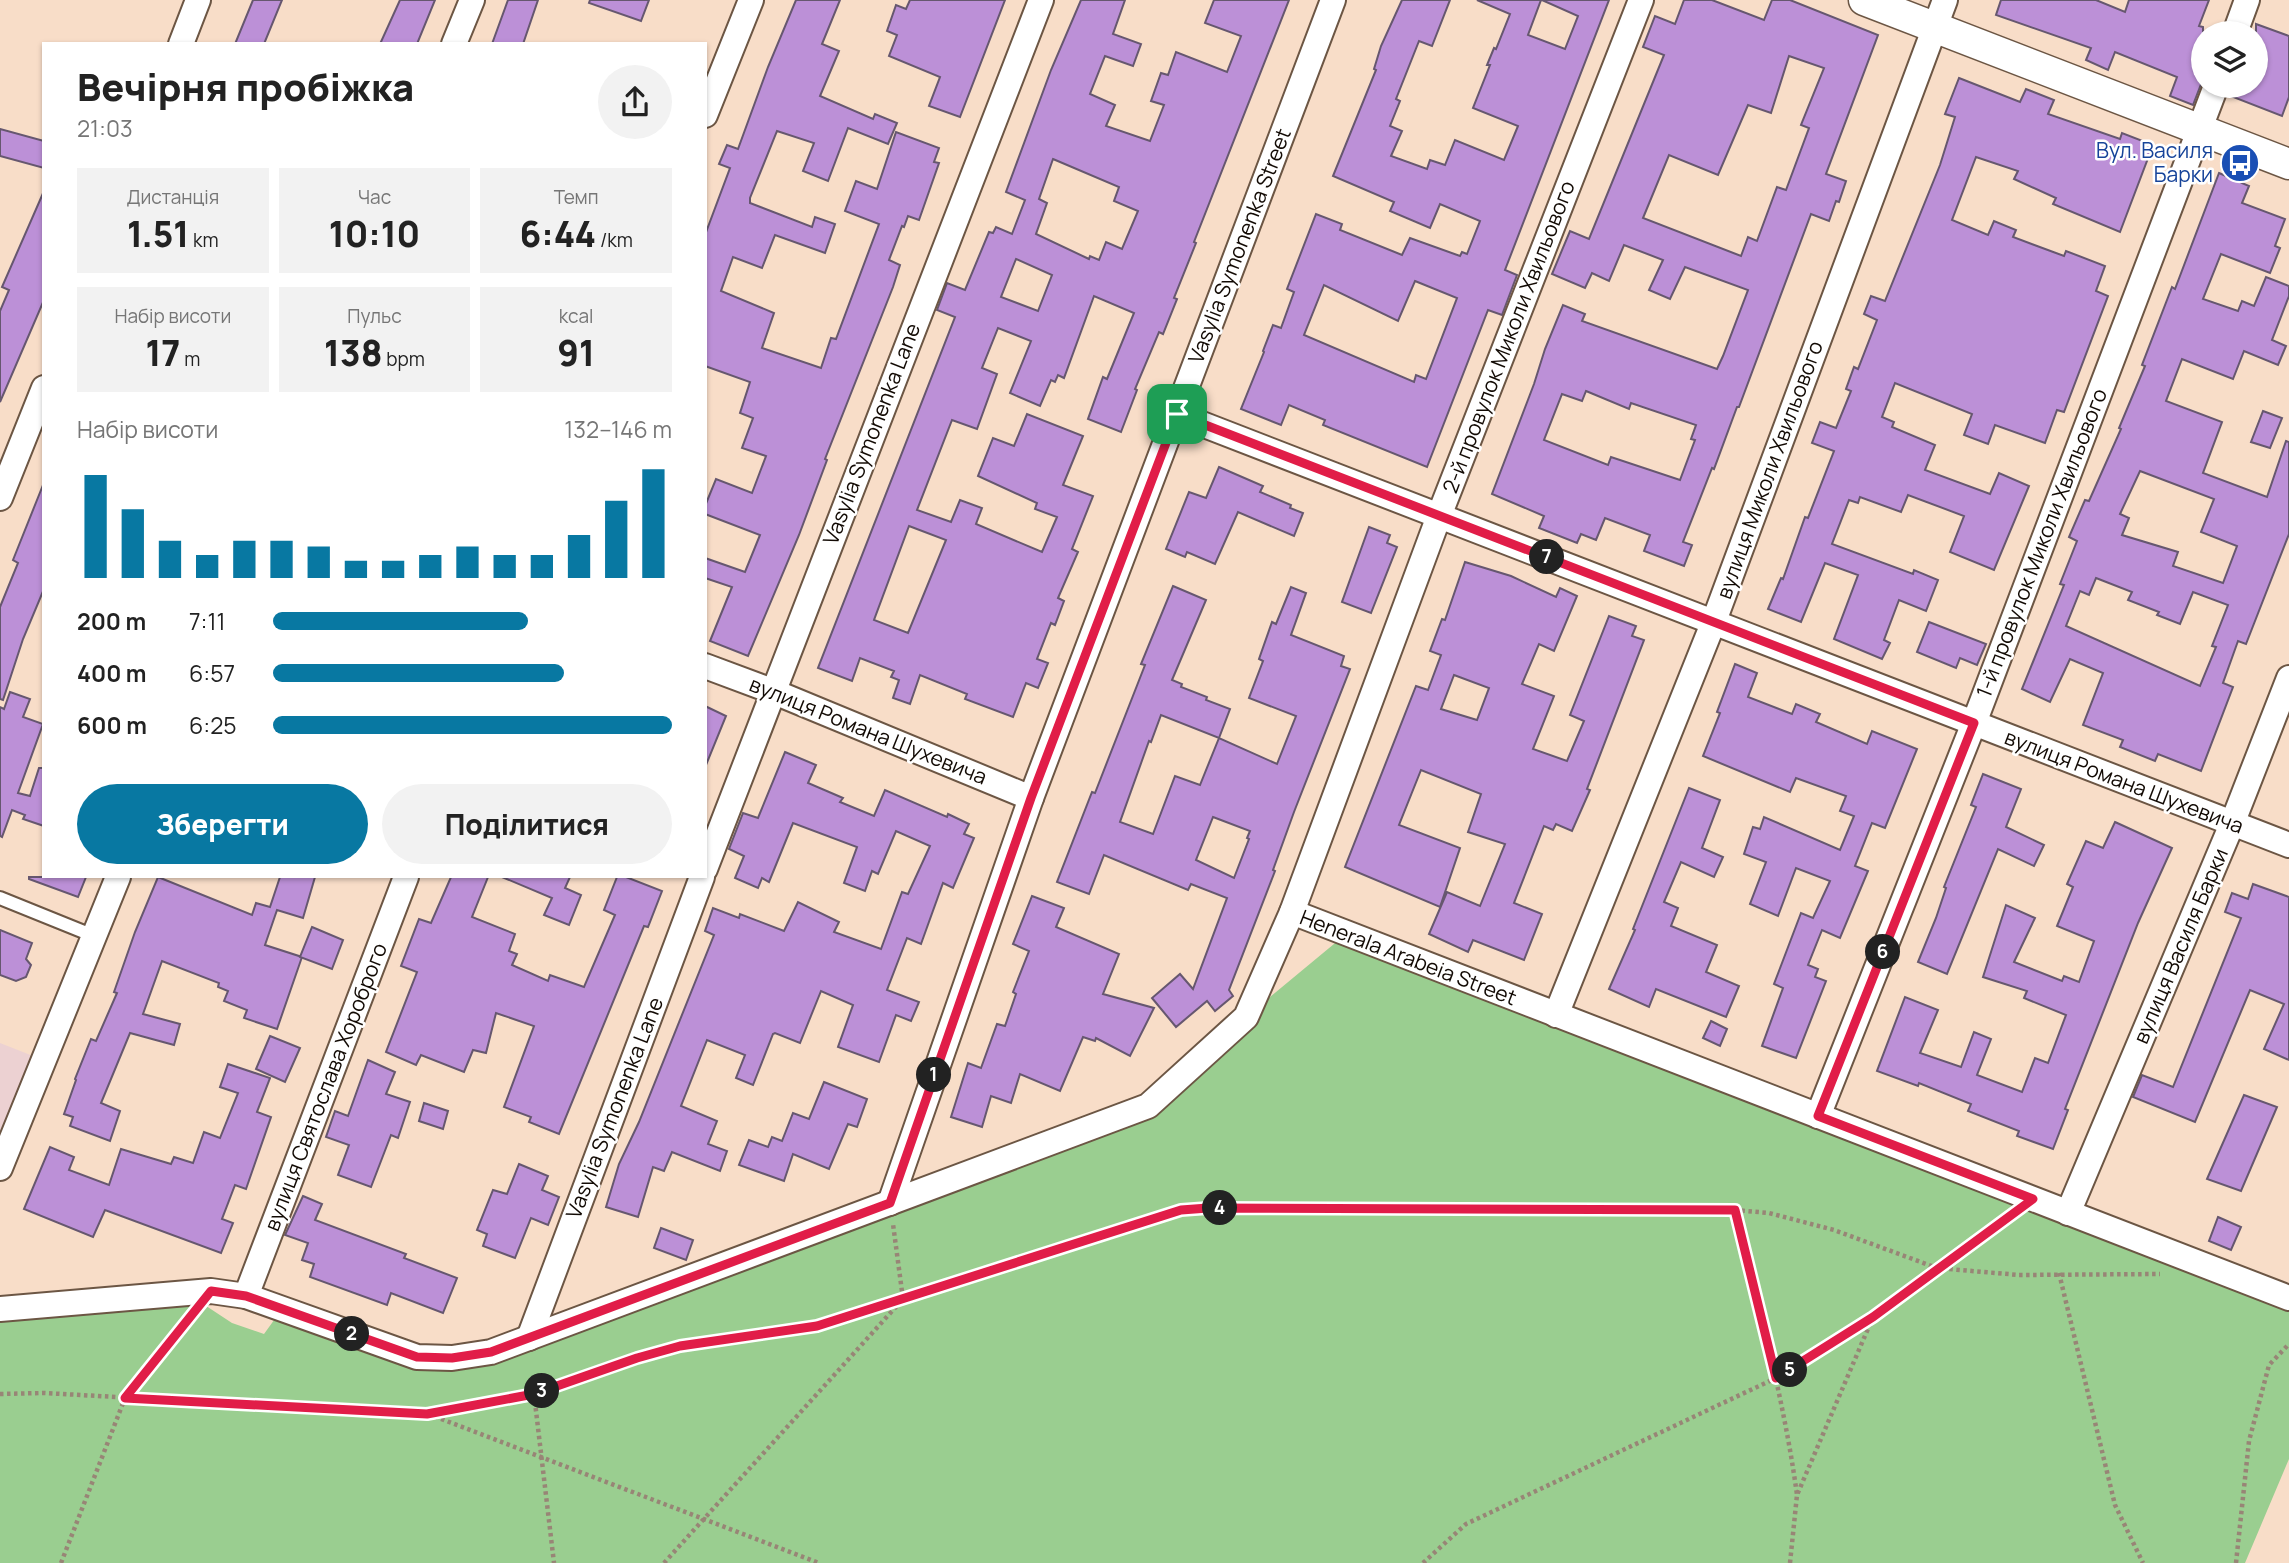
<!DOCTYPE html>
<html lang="uk">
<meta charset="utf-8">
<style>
:root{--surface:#fff;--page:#f2f2f2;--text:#222;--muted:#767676;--accent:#0878a2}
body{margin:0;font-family:Manrope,sans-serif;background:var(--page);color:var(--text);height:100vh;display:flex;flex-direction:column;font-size:26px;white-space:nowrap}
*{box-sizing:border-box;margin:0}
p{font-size:23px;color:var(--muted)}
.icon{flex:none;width:38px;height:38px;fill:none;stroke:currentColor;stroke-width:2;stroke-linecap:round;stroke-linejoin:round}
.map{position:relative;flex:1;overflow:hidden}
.side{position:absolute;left:42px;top:42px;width:665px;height:836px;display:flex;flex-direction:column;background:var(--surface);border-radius:0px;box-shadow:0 2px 5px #0004}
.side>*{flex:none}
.fabs{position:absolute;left:2191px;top:21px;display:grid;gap:14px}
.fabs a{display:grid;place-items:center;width:77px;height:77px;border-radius:50%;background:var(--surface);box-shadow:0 2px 5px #0004;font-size:35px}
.pin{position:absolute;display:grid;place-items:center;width:60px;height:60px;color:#fff;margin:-30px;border-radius:14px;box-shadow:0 4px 10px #0006}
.km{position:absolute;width:35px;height:35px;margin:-18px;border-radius:50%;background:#222;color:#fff;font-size:19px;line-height:35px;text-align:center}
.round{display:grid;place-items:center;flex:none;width:74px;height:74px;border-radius:37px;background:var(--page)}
.headline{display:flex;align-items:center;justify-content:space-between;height:119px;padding:0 35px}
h1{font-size:38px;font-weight:800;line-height:52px}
.figures{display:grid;grid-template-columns:repeat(3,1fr);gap:10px;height:119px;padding:7px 35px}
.figures div{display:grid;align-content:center;border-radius:0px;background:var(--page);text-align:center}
.figures b{font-size:35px;font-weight:800}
.figures small{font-size:19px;font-weight:400}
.figures p{font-size:19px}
.chart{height:196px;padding:14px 35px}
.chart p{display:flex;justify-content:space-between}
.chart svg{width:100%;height:126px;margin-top:7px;stroke:var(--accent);stroke-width:6}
.button{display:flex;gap:14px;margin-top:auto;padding:14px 35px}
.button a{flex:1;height:80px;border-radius:42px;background:var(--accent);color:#fff;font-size:28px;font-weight:800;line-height:80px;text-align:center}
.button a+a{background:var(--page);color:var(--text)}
ul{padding:0 35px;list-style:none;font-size:23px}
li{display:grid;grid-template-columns:112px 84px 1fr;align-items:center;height:52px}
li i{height:18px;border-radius:9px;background:var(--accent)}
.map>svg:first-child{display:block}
.industrial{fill:#ecd1d2}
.green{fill:#9ace90}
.building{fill:#bc90d7;stroke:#66576f;stroke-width:2;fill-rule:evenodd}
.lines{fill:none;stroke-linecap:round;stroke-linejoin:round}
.service-casing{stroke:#6c5644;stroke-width:16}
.minor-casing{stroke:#6c5644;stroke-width:28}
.tertiary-casing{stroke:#6c5644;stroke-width:33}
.path{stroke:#988576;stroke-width:4.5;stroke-dasharray:3.5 3.5;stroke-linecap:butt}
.service{stroke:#fff;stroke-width:12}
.minor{stroke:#fff;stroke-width:24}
.tertiary{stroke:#fff;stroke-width:30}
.route-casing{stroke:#fff;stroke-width:14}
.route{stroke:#e11d48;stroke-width:9}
.labels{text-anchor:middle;stroke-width:5;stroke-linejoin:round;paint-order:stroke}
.transit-label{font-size:21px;fill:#164399;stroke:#fff;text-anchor:end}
.street-label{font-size:21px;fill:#120a04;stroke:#fff}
</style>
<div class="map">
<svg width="2289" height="1563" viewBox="0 0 2289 1563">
<rect width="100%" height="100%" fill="#f8ddc8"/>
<!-- industrial -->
<path class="industrial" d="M0 1043 33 1056 0 1133Z"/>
<!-- green -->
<path class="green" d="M1346 934 2289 1299V1459L2245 1563H0V1310L194 1298 232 1323 264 1334 277 1316 452 1358 1148 1106 1246 1017Z"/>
<!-- building -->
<g class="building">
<path d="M253 0H282L264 44H235Z"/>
<path d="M400 0H435L417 44H380Z"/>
<path d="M508 0H538L523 44H492Z"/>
<path d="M590 0H649L641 21 589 3Z"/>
<path d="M796 0H840L822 44 839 51 820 96 873 119 875 114 897 123 888 144 848 128 828 181 803 171 814 143 777 131 750 198V203L812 227 815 217 835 224 825 253 775 235 762 268 733 257 721 291 774 313 762 348 821 368 831 338 836 339 879 224 845 211 856 181 877 189 896 132 939 148 934 162 939 163 919 220 908 216 904 227 902 226 889 260 900 265 893 287 825 459 827 460 799 535 748 656 710 641 732 587 705 578V558L745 572 760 535 705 514V506L716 479 752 493 766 456 742 448 753 418 740 413 750 382 705 366V235L730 168 719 164 727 145 738 149 768 67Z"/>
<path d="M910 0H1005L960 117 929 106 940 77 889 56 897 35 887 31 896 5 906 9Z"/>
<path d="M1081 0H1125L1113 34 1141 44 1133 66 1105 56 1090 94 1115 105 1106 126 1150 141 1164 105 1151 101 1161 73 1168 75 1176 52 1227 72 1241 36 1205 23 1214 0H1289L1194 242 1196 243 1174 298 1177 299 1163 334 1159 332 1135 389 1137 390 1121 432 1088 419 1103 377 1107 379 1134 313 1094 296 1064 378 1058 375 1055 382 1051 380 1040 406 1010 393 1031 341 998 328 982 368 997 374 977 429 952 420 917 510 951 522 960 500 982 508 976 524 1042 552 1057 517 1035 509 1037 503 978 476 993 438 1014 446 1027 414 1083 436 1063 485 1093 496 1072 549 1078 552 1058 598 1064 601 1055 625 1051 623 1037 659 1048 663 1038 688 1026 683 1013 717 965 699 967 694 920 675 910 704 893 698 899 680 891 677 894 671 860 658 852 681 818 668 955 317 937 310 947 283 965 290 989 232 993 233 996 227 1012 234 1025 200 1006 192 1051 70ZM1053 159 1119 187 1114 201 1138 211 1122 249 1106 242 1099 260 1090 256 1089 259 1036 234 1047 203 1039 199ZM1016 259 1052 275 1038 311 1001 297ZM909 526 946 540 908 633 874 620Z"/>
<path d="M1402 0H1450L1432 46 1419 41 1396 99 1400 101 1390 126 1402 131 1391 156 1427 169 1430 160 1445 165 1455 140 1504 160 1518 126 1473 108 1490 65H1487L1494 48 1496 49 1510 14 1477 0H1541L1528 35 1565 49 1578 16 1542 0H1609L1505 270 1517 275 1502 315 1488 310 1427 467 1323 425 1325 420 1289 405 1281 425 1241 409 1264 352 1263 351 1273 325 1281 328 1294 292 1287 289 1316 214 1342 224 1340 230 1402 255 1410 238 1460 256 1462 252 1467 254 1480 221 1440 204 1430 228 1390 211 1394 202 1333 176 1376 70 1374 69 1381 46ZM1415 281 1457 298 1426 379 1416 375 1414 382 1304 335 1324 285 1398 321Z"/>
<path d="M1684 0H1712L1764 20 1772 0H1790L1878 35 1826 174 1846 181 1839 202 1836 201 1829 221 1811 214 1739 407H1737L1714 469 1712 468 1683 542 1692 545 1684 566 1644 551 1650 535 1605 518 1596 540 1581 534 1577 543 1539 528 1544 516 1492 494 1534 384 1545 349 1563 305 1585 314 1582 321 1717 369 1723 356 1748 290 1685 267 1670 299 1649 290 1663 260 1624 245 1609 281 1592 273 1585 288 1552 274 1570 231 1589 239 1664 55 1643 47 1655 16 1675 24ZM1789 56 1824 68 1801 125 1809 128 1786 190 1777 187 1757 241 1748 237 1741 256 1643 218 1669 155 1718 175 1748 105 1771 113ZM1586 391 1629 409 1631 403 1696 425 1691 439 1695 440 1680 480 1611 457 1608 465 1544 440 1562 394 1582 401Z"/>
<path d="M2001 0H2096L2125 12 2129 0H2209L2199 26 2203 27V79L2193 105 2170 96 2177 77 2115 52 2108 70 2086 60 2091 48 1996 15Z"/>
<path d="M2256 24 2289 36V97L2282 116 2228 95 2231 86H2256Z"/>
<path d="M1959 78 2020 102 2026 89 2054 100 2048 114 2120 139 2122 133 2153 145 2120 232 2053 204 2056 198 2014 179 2018 171 1976 157 1952 220 1988 235 1994 221 2016 230 2013 237 2064 256 2066 251 2105 266 2096 291 2108 296 2064 412 2057 410 2045 443 1995 425 1988 444 1964 435 1972 414 1895 383 1882 417 1894 422 1892 427 1935 445 1925 470 1990 494 1999 473 2029 486 1994 570 1950 552 1964 516 1908 495 1901 512 1860 497 1858 503 1849 500 1832 544 1913 574 1914 570 1938 580 1926 611 1899 600 1884 640 1890 643 1882 659 1834 639 1858 575 1825 563 1801 622 1768 609 1781 578 1783 579 1805 517 1808 518 1834 451 1812 443 1820 422 1836 428 1851 391 1846 389 1854 367 1858 369 1877 320 1864 314 1871 296 1885 301 1940 165 1955 117 1945 114Z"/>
<path d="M0 129 44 141V168L0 156Z"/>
<path d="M2219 173 2249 186 2242 203 2285 219 2275 246 2280 248 2270 273 2221 254 2203 299 2238 311 2242 301 2254 306 2266 277 2289 286V296L2272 340 2286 346 2278 365 2244 351 2233 379 2182 359 2166 401 2222 422 2203 473 2267 497 2286 441 2289 442V534L2246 644 2238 641 2223 683 2233 687 2201 771 2158 754 2155 761 2120 747 2123 740 2083 725 2103 673 2070 659 2050 702 2022 689 2064 585 2060 584 2077 541 2069 537 2085 500 2089 501 2121 429 2119 428 2145 366 2142 365 2172 287 2175 289ZM2140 471 2214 499 2201 532 2237 546 2223 583 2173 566 2178 552 2122 535 2129 518 2120 514ZM2096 578 2132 592 2128 600 2159 612 2157 615 2180 624 2193 592 2228 605 2212 646 2216 647 2200 686 2066 626 2080 591 2089 595Z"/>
<path d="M44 191V300L0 402V311L9 290 2 287Z"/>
<path d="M2263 411 2282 418 2270 448 2251 442Z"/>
<path d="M1219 467 1263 486 1260 492 1291 505 1290 508 1303 513 1294 536 1238 512 1215 564 1187 552 1185 557 1166 549 1189 492 1206 498Z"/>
<path d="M43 485 44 589 23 639 3 700 0 699V607L18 563 13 560Z"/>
<path d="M1369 527 1390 535 1387 543 1397 547 1371 613 1342 602Z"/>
<path d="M1465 562 1511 576 1556 597 1560 588 1577 596 1554 651 1539 644 1522 684 1554 696 1533 749 1567 761 1584 721 1570 715 1609 616 1636 626 1632 636 1644 640 1587 789 1590 790 1572 831 1556 824 1553 830 1544 826 1514 903 1542 914 1524 960 1473 940 1468 952 1429 934 1447 892 1480 906 1505 844 1468 832 1481 794 1421 770 1399 825 1460 848 1440 907 1345 867 1416 686 1428 690 1441 655 1430 651 1442 619 1445 620ZM1454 675 1489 688 1477 720 1441 709Z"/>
<path d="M1173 586 1206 600 1172 680 1182 684 1181 687 1207 697 1206 700 1230 709 1219 738 1161 715 1151 742 1149 741 1120 822 1153 834 1175 776 1200 785 1219 738 1277 764 1296 716 1249 698 1263 661 1259 659 1272 622 1276 624 1291 587 1306 593 1291 635 1344 656 1341 666 1350 669 1294 812 1273 870 1275 871 1229 990 1233 996 1215 1011 1207 1001 1176 1027 1152 998 1180 974 1193 989 1227 898 1191 884 1188 890 1104 855 1089 894 1057 882 1092 792 1095 793 1145 665 1141 664ZM1213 817 1250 831 1247 838 1249 839 1234 878 1196 860Z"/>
<path d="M1929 622 1986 644 1977 665 1960 658 1956 668 1917 652Z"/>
<path d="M1735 664 1757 673 1748 697 1792 714 1796 704 1820 714 1816 722 1867 744 1872 731 1917 749 1885 828 1872 823 1855 866 1868 871 1840 938 1822 930 1808 965 1818 969 1815 977 1826 981 1796 1058 1762 1046 1783 988 1774 984 1801 913 1813 918 1830 881 1796 868 1778 916 1750 904 1766 862 1744 854 1753 827 1760 829 1764 817 1840 850 1854 816 1840 811 1846 796 1796 778 1790 792 1703 756 1720 713 1717 712Z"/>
<path d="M10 692 30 699 23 717 43 724 18 793 30 796 39 768H44V826L23 819 25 815 12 810 2 837 0 836V707L4 709Z"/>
<path d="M705 706 726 716 706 765H705Z"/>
<path d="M785 752 816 765 808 783 843 798 840 802 874 816 885 790 947 817 948 814 969 824 964 834 974 838 953 888 943 883 921 944 907 938 887 990 919 1002 911 1021 896 1015 879 1062 838 1047 853 1005 821 991 800 1043 775 1033 773 1034 753 1085 736 1078 745 1055 707 1040 681 1106 717 1121 708 1144 727 1151 720 1171 672 1152 664 1171 653 1167 638 1217 606 1207 619 1164 639 1122 714 935 705 931 713 908 739 918 740 914 784 931 798 902 839 922 834 932 881 949 902 892 908 894 930 846 896 831 878 874 872 871 865 891 844 883 857 847 793 823 769 882 762 878 758 888 735 878 744 856 729 849 743 813 758 818Z"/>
<path d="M1983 774 2021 789 2006 827 2044 845 2034 866 1998 849 1947 974 1918 962 1936 918 1946 888 1944 887 1976 807 1971 805Z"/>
<path d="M1689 788 1720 800 1702 848 1723 857 1714 877 1681 862 1664 902 1678 908 1671 926 1717 945 1706 972 1739 986 1726 1017 1656 989 1649 1007 1609 989 1635 930 1633 929Z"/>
<path d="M2115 822 2172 848 2138 923 2065 1109 2068 1110 2053 1149 2017 1136 2019 1131 1968 1111 1971 1104 1919 1083 1918 1086 1877 1071 1905 997 1938 1010 1920 1053 1961 1067 1974 1032 1991 1039 1977 1075 2022 1092 2035 1058 2048 1063 2066 1015 2024 998 2027 991 1983 977 2006 905 2035 918 2014 962 2062 981 2064 976 2079 982 2094 941 2057 926 2073 887 2067 884 2086 841 2103 848Z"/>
<path d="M29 877H86L78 897 29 879Z"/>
<path d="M158 877 252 915 256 903 270 907 280 877H315L303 918 277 910 265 945 302 957 277 1029 244 1018 247 1010 224 1001 228 991 218 987 219 983 162 961 143 1014 180 1024 174 1045 130 1033 101 1103 120 1111 110 1141 70 1126 73 1117 64 1114 76 1080 75 1079 91 1039 96 1041 117 993 114 992 135 932Z"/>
<path d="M451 877H488L472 917 515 934 509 951 517 954 512 965 548 981 550 975 584 987 615 915 604 910 617 877H626L662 891 648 927 644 926 559 1134 529 1122 531 1117 504 1107 534 1026 496 1013 486 1053 473 1050 464 1072 421 1055 416 1065 386 1052 417 972 401 966 419 919 431 923Z"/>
<path d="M502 877H570L565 888 581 895 569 925 544 915 552 898Z"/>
<path d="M2253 884 2289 897V1060L2264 1049 2284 1004 2250 990 2195 1122 2133 1097 2142 1075 2173 1087 2241 918 2225 912 2232 893 2248 899Z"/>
<path d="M1032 896 1064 908 1056 927 1119 954 1103 994 1154 1008 1130 1056 1096 1038 1095 1041 1083 1037 1060 1091 1020 1074 1011 1103 991 1096 982 1127 951 1117 968 1063 981 1068 997 1024 1005 1026 1016 994 1013 992 1029 951 1013 944Z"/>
<path d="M312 927 343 940 332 969 300 957Z"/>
<path d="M0 930 32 943 26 959 31 965 26 977 16 981 0 975Z"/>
<path d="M1711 1021 1727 1029 1720 1046 1703 1038Z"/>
<path d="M270 1036 300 1048 285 1082 256 1069Z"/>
<path d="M368 1060 395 1072 386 1094 410 1102 398 1138 391 1135 371 1187 338 1175 349 1145 326 1137 335 1111 348 1116Z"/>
<path d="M228 1064 270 1078 257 1112 271 1117 246 1189 235 1185 222 1219 233 1223 221 1253 105 1210 93 1237 24 1209 50 1147 74 1157 69 1170 109 1185 121 1149 171 1164 174 1157 193 1163 204 1132 220 1138 238 1093 220 1087Z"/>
<path d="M824 1082 867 1099 857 1127 848 1124 829 1169 793 1154 784 1181 739 1165 749 1140 768 1147 772 1137 782 1141 793 1113 809 1119Z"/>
<path d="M2244 1095 2277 1107 2241 1191 2207 1179Z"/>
<path d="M424 1103 448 1111 443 1129 419 1121Z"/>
<path d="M519 1164 548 1176 542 1190 559 1197 548 1225 531 1218 515 1258 483 1246 487 1234 477 1230 493 1190 507 1194Z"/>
<path d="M303 1196 322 1204 315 1220 406 1254 404 1258 457 1278 443 1313 391 1293 387 1305 310 1277 314 1264 302 1260 308 1243 285 1235Z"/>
<path d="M2218 1217 2241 1227 2231 1250 2209 1241Z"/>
<path d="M661 1228 693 1240 686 1260 654 1248Z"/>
</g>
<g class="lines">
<!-- service casing -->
<g class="service-casing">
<path id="service" d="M0 898 94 936"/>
</g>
<!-- minor casing -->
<g class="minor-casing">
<g id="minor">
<path d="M2235 33 2247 0"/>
<path d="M181 44 198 0"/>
<path d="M454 44 472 0"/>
<path d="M705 115 751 0"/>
<path d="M1176 414 2289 845"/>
<path d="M0 498 44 388"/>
<path d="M705 666 772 691 1031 798"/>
<path d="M705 869 1041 0"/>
<path d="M1292 912 2289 1298"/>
<path d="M1556 1015 1714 621 1945 0"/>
<path d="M1818 1116 1974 723 2216 86"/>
<path d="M0 1168 118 877"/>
<path d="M890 1203 1031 798 1333 0"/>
<path d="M2068 1213 2232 824 2289 678"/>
<path d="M246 1296 406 877"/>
<path d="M0 1309 211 1291 246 1296 417 1357 452 1358 491 1352 1148 1106 1246 1017 1292 912 1439 516 1641 0"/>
<path d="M529 1338 702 877"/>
</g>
</g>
<!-- tertiary casing -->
<g class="tertiary-casing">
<path id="tertiary" d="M1864 0 2289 164"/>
</g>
<!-- path -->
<g class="path">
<path d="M1735 1210C1758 1305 1784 1399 1797 1495"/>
<path d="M2059 1273 2115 1505 2143 1563"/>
<path d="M0 1394 44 1393 427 1414 534 1394 637 1358 680 1346 816 1326 1181 1211 1207 1208 1735 1210 1769 1213 1834 1230 1937 1268 2019 1275 2160 1274"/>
<path d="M534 1394 554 1563"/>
<path d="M428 1414 819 1563"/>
<path d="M61 1563 125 1398 191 1316"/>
<path d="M664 1563 903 1299 893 1224"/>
<path d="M1423 1563 1466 1524 1776 1378 1873 1317 2012 1214"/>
<path d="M1790 1563 1797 1495 1873 1317"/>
<path d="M2236 1563 2249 1441 2269 1365 2289 1344"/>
</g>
<!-- service -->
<use href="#service" class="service"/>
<!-- minor -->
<use href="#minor" class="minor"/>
<!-- tertiary -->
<use href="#tertiary" class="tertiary"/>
</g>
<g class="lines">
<!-- route casing -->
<g class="route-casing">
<path id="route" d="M1177 414 1974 723 1818 1116 2033 1199 1873 1317 1776 1378 1735 1210 1208 1208 1181 1210 817 1326 680 1346 637 1358 534 1394 427 1414 125 1398 211 1291 246 1296 417 1357 452 1358 491 1352 890 1203 1031 798Z"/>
</g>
<!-- route -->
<use href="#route" class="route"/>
</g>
<!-- icons -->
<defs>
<g id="bus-disc" transform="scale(2.0125)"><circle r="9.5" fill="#1a4fb4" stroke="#fff"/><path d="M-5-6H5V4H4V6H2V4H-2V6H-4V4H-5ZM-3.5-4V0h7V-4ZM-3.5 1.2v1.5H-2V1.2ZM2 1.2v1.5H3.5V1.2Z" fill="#fff"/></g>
</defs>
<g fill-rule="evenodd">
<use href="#bus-disc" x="2240" y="163"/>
</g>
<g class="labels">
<!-- transit labels -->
<g class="transit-label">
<text x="2213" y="158">Вул. Василя<tspan x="2213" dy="24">Барки</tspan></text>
</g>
<!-- street labels -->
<g class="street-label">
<text transform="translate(1240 246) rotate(-69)" y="7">Vasylia Symonenka Street</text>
<text transform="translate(1509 337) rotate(-69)" y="7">2-й провулок Миколи Хвильового</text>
<text transform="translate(872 434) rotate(-69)" y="7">Vasylia Symonenka Lane</text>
<text transform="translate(1770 470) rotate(-70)" y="7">вулиця Миколи Хвильового</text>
<text transform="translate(2042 543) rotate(-69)" y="7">1-й провулок Миколи Хвильового</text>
<text transform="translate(868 731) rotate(22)" y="7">вулиця Романа Шухевича</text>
<text transform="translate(2124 782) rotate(21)" y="7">вулиця Романа Шухевича</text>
<text transform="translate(2181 946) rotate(-67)" y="7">вулиця Василя Барки</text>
<text transform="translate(1408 958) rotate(21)" y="7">Henerala Arabeia Street</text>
<text transform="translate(326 1087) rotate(-69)" y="7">вулиця Святослава Хороброго</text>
<text transform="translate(615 1108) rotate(-69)" y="7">Vasylia Symonenka Lane</text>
</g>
</g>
</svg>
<div class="fabs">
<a><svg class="icon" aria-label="layers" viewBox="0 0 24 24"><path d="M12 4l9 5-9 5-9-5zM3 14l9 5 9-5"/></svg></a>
</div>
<div class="pin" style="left:1177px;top:414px;background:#1e9e55"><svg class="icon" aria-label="arrive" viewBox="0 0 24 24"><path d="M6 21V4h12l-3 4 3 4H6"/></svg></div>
<b class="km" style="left:934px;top:1075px">1</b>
<b class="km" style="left:352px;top:1334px">2</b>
<b class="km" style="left:542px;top:1391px">3</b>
<b class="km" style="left:1220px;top:1208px">4</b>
<b class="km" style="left:1790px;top:1370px">5</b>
<b class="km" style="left:1883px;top:952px">6</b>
<b class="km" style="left:1547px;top:557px">7</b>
<section class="side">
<div class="headline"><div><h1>Вечірня пробіжка</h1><p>21:03</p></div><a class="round"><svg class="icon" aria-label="share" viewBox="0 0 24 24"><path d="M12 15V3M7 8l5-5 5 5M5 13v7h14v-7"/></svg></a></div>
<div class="figures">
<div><p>Дистанція</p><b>1.51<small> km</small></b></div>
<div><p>Час</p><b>10:10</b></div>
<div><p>Темп</p><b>6:44<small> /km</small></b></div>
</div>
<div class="figures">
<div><p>Набір висоти</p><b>17<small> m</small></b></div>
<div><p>Пульс</p><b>138<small> bpm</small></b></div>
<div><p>kcal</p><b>91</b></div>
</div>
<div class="chart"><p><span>Набір висоти</span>132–146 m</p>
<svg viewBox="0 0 160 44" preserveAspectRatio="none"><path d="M5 44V8M15 44V20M25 44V31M35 44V36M45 44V31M55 44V31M65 44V33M75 44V38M85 44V38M95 44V36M105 44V33M115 44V36M125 44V36M135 44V29M145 44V17M155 44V6"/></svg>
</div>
<ul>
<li><b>200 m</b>7:11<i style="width:64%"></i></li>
<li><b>400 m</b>6:57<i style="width:73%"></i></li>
<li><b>600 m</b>6:25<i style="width:100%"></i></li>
</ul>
<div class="button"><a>Зберегти</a><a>Поділитися</a></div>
</section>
</div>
